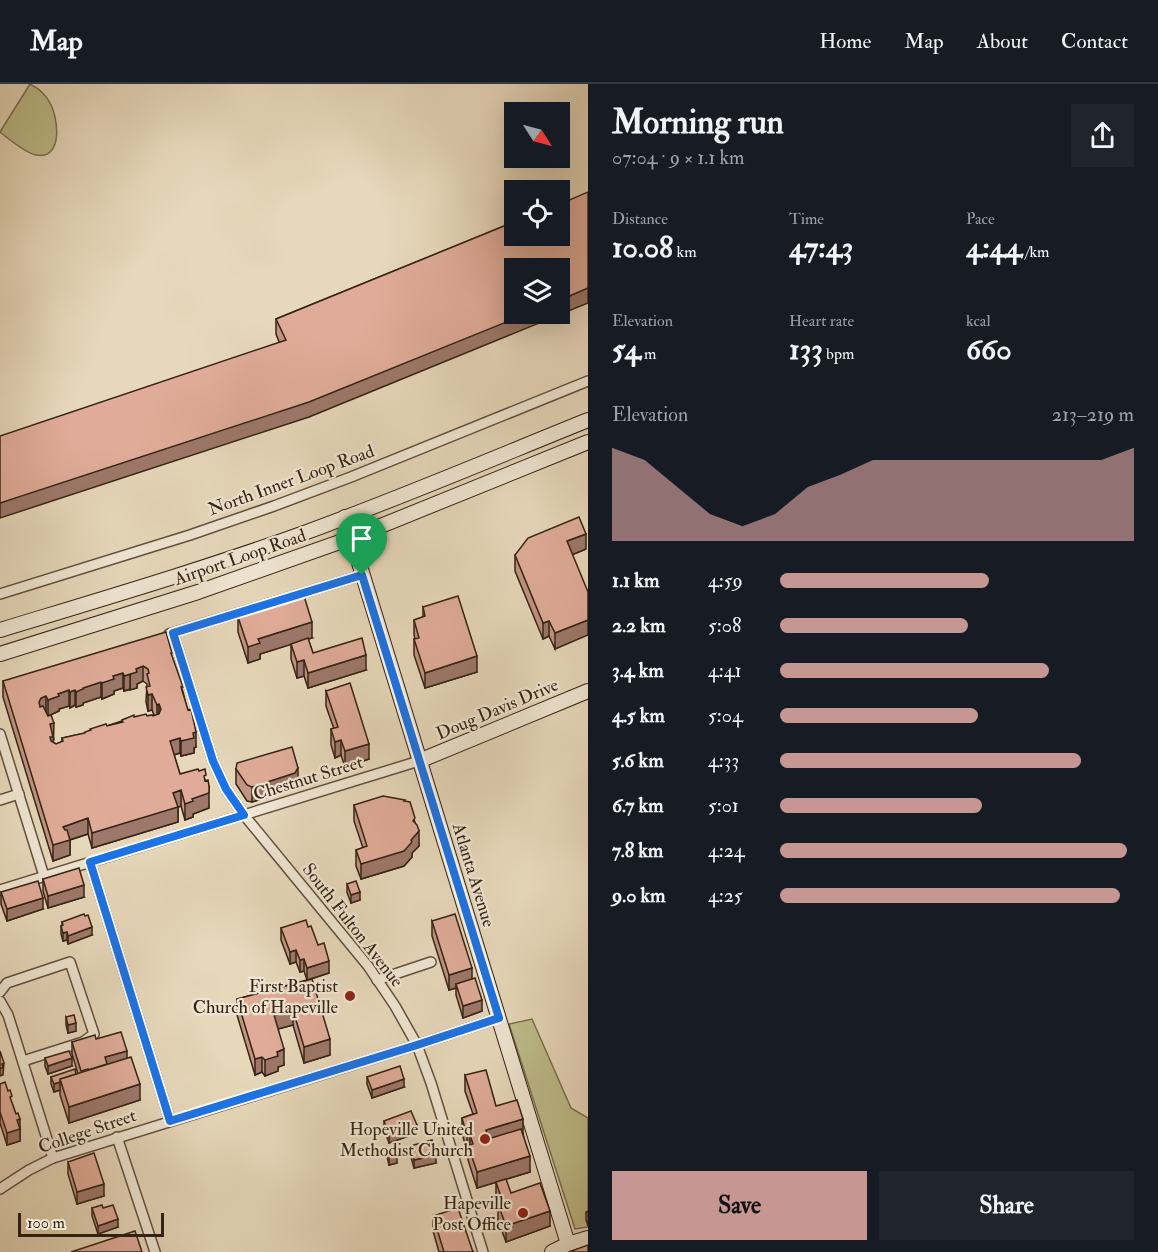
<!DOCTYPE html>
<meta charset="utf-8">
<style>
:root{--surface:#171b24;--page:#20242c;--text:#f1f3f6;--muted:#9ea1a6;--line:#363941;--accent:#c59692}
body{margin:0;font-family:"IM FELL Double Pica",serif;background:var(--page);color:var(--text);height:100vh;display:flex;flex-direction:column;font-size:22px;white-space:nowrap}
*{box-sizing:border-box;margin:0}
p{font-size:20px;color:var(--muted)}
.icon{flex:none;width:33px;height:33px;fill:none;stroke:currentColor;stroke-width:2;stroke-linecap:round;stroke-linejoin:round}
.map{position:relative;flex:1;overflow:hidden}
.details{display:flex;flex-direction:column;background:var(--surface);width:570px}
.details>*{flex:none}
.needle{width:39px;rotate:126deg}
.controls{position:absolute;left:504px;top:18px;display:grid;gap:12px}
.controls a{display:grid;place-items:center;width:66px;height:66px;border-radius:0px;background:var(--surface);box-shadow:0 6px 24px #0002;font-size:30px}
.scale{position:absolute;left:18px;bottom:15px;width:146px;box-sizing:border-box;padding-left:6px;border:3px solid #342314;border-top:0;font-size:16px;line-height:21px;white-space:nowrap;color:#342314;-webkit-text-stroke:4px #efe6d3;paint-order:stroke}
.pin{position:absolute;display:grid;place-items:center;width:51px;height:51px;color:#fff;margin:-62px -26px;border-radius:50% 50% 50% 0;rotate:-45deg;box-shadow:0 0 6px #0007}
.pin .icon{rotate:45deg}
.round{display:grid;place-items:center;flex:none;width:63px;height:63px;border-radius:0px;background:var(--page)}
.overview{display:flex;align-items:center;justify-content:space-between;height:102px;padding:0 24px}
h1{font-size:33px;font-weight:700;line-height:45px}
.figures{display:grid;grid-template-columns:repeat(3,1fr);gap:9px;height:102px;padding:6px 24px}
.figures div{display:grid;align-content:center}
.figures b{font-size:30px;font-weight:700}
.figures small{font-size:16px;font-weight:400}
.figures p{font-size:16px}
.chart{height:168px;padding:12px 24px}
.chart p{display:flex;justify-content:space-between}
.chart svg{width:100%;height:108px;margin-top:6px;fill:var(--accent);opacity:.7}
.action{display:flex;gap:12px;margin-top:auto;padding:12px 24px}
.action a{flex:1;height:69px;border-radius:0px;background:var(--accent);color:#111;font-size:24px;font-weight:700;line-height:69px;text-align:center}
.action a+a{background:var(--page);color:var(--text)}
ul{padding:0 24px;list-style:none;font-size:20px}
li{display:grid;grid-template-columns:96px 72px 1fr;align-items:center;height:45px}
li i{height:15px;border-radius:8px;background:var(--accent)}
header{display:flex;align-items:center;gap:36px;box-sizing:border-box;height:84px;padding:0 30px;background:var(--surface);border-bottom:2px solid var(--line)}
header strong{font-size:28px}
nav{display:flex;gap:33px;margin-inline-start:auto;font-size:21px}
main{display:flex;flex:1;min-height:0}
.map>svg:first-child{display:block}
.green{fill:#bebc8b;stroke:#797050;stroke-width:1.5}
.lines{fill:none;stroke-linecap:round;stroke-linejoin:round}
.street-casing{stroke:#61503e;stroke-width:12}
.secondary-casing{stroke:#342314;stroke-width:16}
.street{stroke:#efe6d3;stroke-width:9}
.secondary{stroke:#efe6d3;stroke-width:14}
.wall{fill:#c19484;stroke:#342314;stroke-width:1.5;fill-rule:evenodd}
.shaded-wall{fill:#9d786b;stroke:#342314;stroke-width:1.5}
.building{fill:#e0ac99;stroke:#342314;stroke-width:1.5;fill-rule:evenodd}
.route-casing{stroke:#fff;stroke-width:12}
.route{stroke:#1a73e8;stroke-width:8}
.poi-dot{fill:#8f2418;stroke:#efe6d3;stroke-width:2}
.labels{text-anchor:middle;stroke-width:4.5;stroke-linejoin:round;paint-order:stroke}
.street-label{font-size:18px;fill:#342314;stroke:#efe6d3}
.poi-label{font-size:18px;fill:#342314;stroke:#efe6d3;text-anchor:end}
</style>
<header>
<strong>Map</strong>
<nav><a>Home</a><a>Map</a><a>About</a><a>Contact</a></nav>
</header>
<main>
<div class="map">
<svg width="588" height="1168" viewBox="0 0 588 1168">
<rect width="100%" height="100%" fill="#e7d8bb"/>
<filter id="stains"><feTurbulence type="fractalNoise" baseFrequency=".00333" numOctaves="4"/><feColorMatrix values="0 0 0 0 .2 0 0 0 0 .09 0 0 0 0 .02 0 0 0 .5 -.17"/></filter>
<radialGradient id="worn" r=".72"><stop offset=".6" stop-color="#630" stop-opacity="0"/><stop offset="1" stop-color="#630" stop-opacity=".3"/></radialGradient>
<!-- green -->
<g class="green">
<path d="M30 0C38 4 46 11 50 19 58 33 64 76 36 71 25 69 9 55 0 48Z"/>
<path d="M532 935 571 1024 588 1034V1143L575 1145 509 940Z"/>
</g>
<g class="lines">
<!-- street casing -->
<g class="street-casing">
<g id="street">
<path d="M0 510 190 451 274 422 351 393 588 297"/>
<path d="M173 549 213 677 226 705 244 731 368 882 395 922 417 961 431 999 483 1168"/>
<path d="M169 550 362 491"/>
<path d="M0 650 44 792"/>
<path d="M0 716 19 710"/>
<path d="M90 778 170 1037"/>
<path d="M0 806 419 677"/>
<path d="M377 896 431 878"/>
<path d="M0 908 7 899 70 878 94 950 83 958 23 977"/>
<path d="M0 917 8 931 53 1074"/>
<path d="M117 1053 155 1168"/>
<path d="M0 1105 29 1086 53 1074 417 961 499 934"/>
</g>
</g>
<!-- secondary casing -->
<g class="secondary-casing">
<g id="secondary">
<path d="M345 433 568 1160"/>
<path d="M0 546C102 515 204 485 304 449 400 414 494 374 588 336"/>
<path d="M0 570 198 508 351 454 588 358"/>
<path d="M419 677 588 607"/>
<path d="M552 1168 568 1160 588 1154"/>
</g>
</g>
<!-- street -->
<use href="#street" class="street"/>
<!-- secondary -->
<use href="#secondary" class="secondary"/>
</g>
<!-- wall -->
<g class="wall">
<path d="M514 138 309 333 276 250V235Z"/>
<path d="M586 465 573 470 555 565 549 552 543 555 515 487V471Z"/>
<path d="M423 523 477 588 425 604 414 571V555H415L414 551V536L423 533Z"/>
<path d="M238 533 312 554 308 555 313 569 366 586 308 604 304 592 297 594 291 575V560L260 570V575L248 579 238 548Z"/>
<path d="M172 573 183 608 196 663 194 664V669L181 672 180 669 174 671 180 690 199 687 206 697 209 724 193 730V733L185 736 181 722 178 723V738L92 764 88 750 70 756V771L53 777 3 613V597ZM143 597 147 600 146 618 148 627 152 626 154 631 134 633 85 649 62 654V658L56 660 53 658 54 655 46 628 48 632 59 627V625L69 622 70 624 75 621 76 623 83 621V619L101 613 102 615 114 610V607L123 604 124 607 137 604V600Z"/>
<path d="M326 607 369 675 345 683 341 671 335 674 331 661V645H334L326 622Z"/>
<path d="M236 685 298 700 295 704 252 718 247 717 236 700Z"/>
<path d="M405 717 415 738 419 762 412 769V773L404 782 361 795 356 782V766L363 764 354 737V721Z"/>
<path d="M43 795 84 813 48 824 43 807Z"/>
<path d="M347 800 360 816 351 819 347 808Z"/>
<path d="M1 808 43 825 7 837 1 820Z"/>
<path d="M432 837 472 895 482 927 463 934 456 911V904L449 906 432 852Z"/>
<path d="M62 838 92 851 68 860 67 856 63 857 61 850V842H62Z"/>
<path d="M308 843 318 861 329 889 311 895 330 971 304 979 293 941 278 945 284 981 278 983V987L265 992 262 988 255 991 237 931V915L307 896 304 887 300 888 296 878 290 880 281 856V844Z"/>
<path d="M66 933 76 947 68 949 66 941Z"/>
<path d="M72 958 127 974 140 1016 69 1039 60 1011V1006L54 1008 51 1000V993L78 990 72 970Z"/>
<path d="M45 974 72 982 48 990 45 982Z"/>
<path d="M465 991 523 1049 530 1088 477 1104 468 1076V1067L467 1068 462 1049V1034L473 1030 465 1007Z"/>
<path d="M367 993 404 1003 372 1014 367 1000Z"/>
<path d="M0 1000 12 1019 20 1043V1057L7 1061 0 1039Z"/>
<path d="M384 1037 417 1049 389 1059 384 1045Z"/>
<path d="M410 1062 436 1079 414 1084 410 1070Z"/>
<path d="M387 1066 397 1079 389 1081 387 1073Z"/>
<path d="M68 1078 104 1112 77 1120 68 1090Z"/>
<path d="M496 1098 511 1109 550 1142 506 1158 498 1136V1120L496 1114Z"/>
<path d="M92 1124 118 1143 98 1150 92 1132Z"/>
<path d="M588 1127V1142L586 1136V1128Z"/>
<path d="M433 1132 474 1168H439L433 1147Z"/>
</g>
<!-- shaded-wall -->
<g class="shaded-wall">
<path d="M588 204V219L309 333 0 434V419L526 230H560V216Z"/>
<path d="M586 450V465L567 473V457Z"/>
<path d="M588 536V551L555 565V549Z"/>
<path d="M549 537V552L543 555V539Z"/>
<path d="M312 538V554L260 570V575L248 579V563L258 555Z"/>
<path d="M366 571V586L308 604V589Z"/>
<path d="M477 572V588L425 604V589Z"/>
<path d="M304 576V592L297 594V578Z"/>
<path d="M143 582V597L137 600V604L130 606V591L136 585Z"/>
<path d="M123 589V604L114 607V610L102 615V599L113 592Z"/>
<path d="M130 590V605L124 607V592Z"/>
<path d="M101 598V613L83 619V621L76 623V608L83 604Z"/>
<path d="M69 606V622L59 625V627L48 632V616L58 610Z"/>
<path d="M75 606V621L70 624V608Z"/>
<path d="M152 610V626L148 627V611Z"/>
<path d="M46 612V628L41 629 39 618 41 614Z"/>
<path d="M159 620V636L157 637V621Z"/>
<path d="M54 639 53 668 50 669V640Z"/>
<path d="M196 648V663L194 664V669L181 672V657L193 649Z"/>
<path d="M180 654V669L170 672V657Z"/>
<path d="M341 656V671L335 674V658Z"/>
<path d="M369 660V675L345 683V667Z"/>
<path d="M298 684V700L295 704 252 718V703Z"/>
<path d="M209 702V724L193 730V733L185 736V720Z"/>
<path d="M181 706V722L178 723V738L92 764V749L173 709Z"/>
<path d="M88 734V750L66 757 70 756V771L53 777V761L63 743Z"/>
<path d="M419 747V762L412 769V773L404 782 361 795V780L411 756Z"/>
<path d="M84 801V813L48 824V812Z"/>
<path d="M360 808V816L351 819V811Z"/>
<path d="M43 814V825L7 837V825Z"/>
<path d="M92 843V851L68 860V852Z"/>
<path d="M67 848V856L63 857V849Z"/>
<path d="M296 866V878L290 880V868Z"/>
<path d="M304 875V887L300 888V876Z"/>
<path d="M329 877V889L307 896V884Z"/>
<path d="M472 884V899L456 900V904L449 906V891Z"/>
<path d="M482 916V927L463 934V922Z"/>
<path d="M293 926V941L274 946V931Z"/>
<path d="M76 939V947L68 949V941Z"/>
<path d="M330 955V971L304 979V963Z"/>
<path d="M284 965V981L278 983V987L265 992V976L277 968Z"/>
<path d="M127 967V979L89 1002 105 973Z"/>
<path d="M262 973V988L255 991V975Z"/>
<path d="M72 974V982L48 990V982Z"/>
<path d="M4 979 3 991 0 992V985Z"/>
<path d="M404 995V1003L372 1014V1006Z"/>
<path d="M60 998V1006L54 1008V1000Z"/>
<path d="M140 1000V1016L69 1039V1023Z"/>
<path d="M20 1035V1057L7 1061V1049L17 1036Z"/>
<path d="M523 1035V1050L486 1061V1046Z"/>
<path d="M417 1041V1049L389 1059V1051Z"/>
<path d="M470 1051V1066L468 1061V1067L467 1068V1052Z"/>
<path d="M397 1071V1079L389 1081V1073Z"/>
<path d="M436 1071V1079L414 1084V1076Z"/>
<path d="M530 1072V1088L477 1104V1088Z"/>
<path d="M104 1100V1112L77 1120V1108Z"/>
<path d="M550 1127V1142L506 1158V1142Z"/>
<path d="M118 1135V1143L98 1150V1142Z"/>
</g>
<!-- building -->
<g class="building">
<path d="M588 108V204L560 216V184H514V230H526L309 318 0 419V352L286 256 276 235 514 138V152H560V120Z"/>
<path d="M579 433 586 450 567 457 588 508V536L555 549 549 537 543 539 515 471 528 454Z"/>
<path d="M304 512 312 538 258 555 260 559 248 563 238 533Z"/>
<path d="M458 512 477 572 425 589 414 555 419 554 414 536 425 532 423 523Z"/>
<path d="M166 548 172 569H171L183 603H181L188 626 191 625 196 648 193 649 194 654 181 657 180 654 170 657 180 690 198 685 199 687 205 685 206 691 204 692 205 697 208 696 209 702V709L192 715 193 717 185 720 181 706 173 709 178 723 92 749 88 734 63 743 65 746H67L70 756 53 761 3 597ZM143 582 148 585 149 589 147 590 150 602 146 603 148 611 152 610 157 621 159 620 161 625 159 630 153 632 152 631 147 632 146 630 134 633V631L122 636 123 638 107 642 106 640 90 645 91 646 85 648V649L62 654 63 657 56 660 51 657 50 653H53L50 640 54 639 51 631 48 632 43 622 40 623 39 618 41 614 46 612 48 616 59 612 58 610 69 606 70 608 75 606 76 608 83 605V604L101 598 102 599 114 595 113 592 123 589 124 592 137 588 136 585Z"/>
<path d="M308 554 313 569 362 554 366 571 308 589 304 576 297 578 291 560Z"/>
<path d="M350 599 369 660 345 667 341 656 335 658 331 645 338 643 326 607Z"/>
<path d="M292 663 298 684 295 689 252 703 247 701 236 685 237 679Z"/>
<path d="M383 712 405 716 404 717 410 718 415 734 413 737 417 741 419 747 411 756 412 758 404 767 361 780 356 766 367 762 354 721Z"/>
<path d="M79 784 84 801 48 812 43 795Z"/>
<path d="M38 797 43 814 7 825 1 808Z"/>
<path d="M356 797 360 808 351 811 347 800Z"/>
<path d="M84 830 85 832 88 831 92 843 68 852 67 848 63 849 61 842 63 841 62 838Z"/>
<path d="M455 830 472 884 449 891 432 837Z"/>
<path d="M306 836 308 843 311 842 318 861 324 859 329 877 307 884 304 875 300 876 296 866 290 868 281 844Z"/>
<path d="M475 894 482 916 463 922 456 900Z"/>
<path d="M312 895 330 955 304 963 293 926 274 931 284 965 277 968 278 972 265 976 262 973 255 975 237 915Z"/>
<path d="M74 931 76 939 68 941 66 933Z"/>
<path d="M121 948 127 967 105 973 107 980 88 986V985L81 987 72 958 95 951 96 955Z"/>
<path d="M0 967 4 979 2 980 3 984H0Z"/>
<path d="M69 967 72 974 48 982 45 974Z"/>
<path d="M131 973 140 1000 69 1023 60 995Z"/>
<path d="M400 982 404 995 372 1006 367 993Z"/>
<path d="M75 985 76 990 60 995V998L54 1000 51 993Z"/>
<path d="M486 986 496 1022 517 1016 523 1035 486 1046 488 1055 521 1045 530 1072 477 1088 468 1061 473 1060 470 1051 467 1052 462 1034 477 1029 465 991Z"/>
<path d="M5 998 8 1007 10 1006 12 1012 10 1013 16 1030 18 1029 20 1035 17 1036 20 1045 7 1049 0 1028V1000Z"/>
<path d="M411 1027 417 1041 389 1051 384 1037Z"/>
<path d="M432 1056 436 1071 414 1076 410 1062Z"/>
<path d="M394 1064 397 1071 389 1073 387 1066Z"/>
<path d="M94 1069 104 1100 77 1108 68 1078Z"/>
<path d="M506 1095 511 1109 540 1099 550 1127 506 1142 498 1120 503 1119 496 1098Z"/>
<path d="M102 1121 103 1124 113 1121 118 1135 98 1142 92 1124Z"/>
<path d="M458 1124 473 1168H474H444L433 1132Z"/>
<path d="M135 1147 142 1168H71Z"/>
<path d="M588 1161V1168H569Z"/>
</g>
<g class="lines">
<!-- route casing -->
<g class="route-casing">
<path id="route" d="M362 491 499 934 417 961 170 1037 90 778 244 731 226 705 213 677 173 549Z"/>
</g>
<!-- route -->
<use href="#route" class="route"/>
</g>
<!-- markers -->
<g class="poi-dot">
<circle cx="350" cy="912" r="6"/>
<circle cx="485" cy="1055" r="6"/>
<circle cx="523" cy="1129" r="6"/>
</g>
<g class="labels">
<!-- street labels -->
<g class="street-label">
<text transform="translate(291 396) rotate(-20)" y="6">North Inner Loop Road</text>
<text transform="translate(240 473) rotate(-19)" y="6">Airport Loop Road</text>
<text transform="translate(497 625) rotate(-23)" y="6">Doug Davis Drive</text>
<text transform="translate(308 694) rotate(-17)" y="6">Chestnut Street</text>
<text transform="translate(474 791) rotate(73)" y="6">Atlanta Avenue</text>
<text transform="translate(353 841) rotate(52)" y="6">South Fulton Avenue</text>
<text transform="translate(87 1047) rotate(-19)" y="6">College Street</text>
</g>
<!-- poi labels -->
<g class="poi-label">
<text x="338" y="908">First Baptist<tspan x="338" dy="21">Church of Hapeville</tspan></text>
<text x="473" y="1051">Hopeville United<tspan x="473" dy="21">Methodist Church</tspan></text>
<text x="511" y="1125">Hapeville<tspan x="511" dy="21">Post Office</tspan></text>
</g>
</g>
<rect width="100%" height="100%" filter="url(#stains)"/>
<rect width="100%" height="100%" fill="url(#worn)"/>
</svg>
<div class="controls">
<a><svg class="needle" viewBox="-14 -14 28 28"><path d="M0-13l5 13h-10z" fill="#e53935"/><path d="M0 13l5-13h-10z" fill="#9ea1a6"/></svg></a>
<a><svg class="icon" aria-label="locate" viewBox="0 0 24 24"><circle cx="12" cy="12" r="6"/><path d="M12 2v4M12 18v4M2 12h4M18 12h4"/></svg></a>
<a><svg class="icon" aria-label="layers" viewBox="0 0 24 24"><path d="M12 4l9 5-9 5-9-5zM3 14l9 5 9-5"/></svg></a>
</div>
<div class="scale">100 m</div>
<div class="pin" style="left:362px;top:491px;background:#1e9e55"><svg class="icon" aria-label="arrive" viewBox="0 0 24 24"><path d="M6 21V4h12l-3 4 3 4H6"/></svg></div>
</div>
<section class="details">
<div class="overview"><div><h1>Morning run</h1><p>07:04 · 9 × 1.1 km</p></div><a class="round"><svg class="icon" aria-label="share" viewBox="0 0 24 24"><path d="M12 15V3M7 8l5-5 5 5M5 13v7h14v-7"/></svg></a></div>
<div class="figures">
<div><p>Distance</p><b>10.08<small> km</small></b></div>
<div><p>Time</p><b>47:43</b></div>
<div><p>Pace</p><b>4:44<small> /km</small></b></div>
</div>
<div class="figures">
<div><p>Elevation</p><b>54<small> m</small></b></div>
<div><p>Heart rate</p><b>133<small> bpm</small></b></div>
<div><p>kcal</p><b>660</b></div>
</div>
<div class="chart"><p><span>Elevation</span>213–219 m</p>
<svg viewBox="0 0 160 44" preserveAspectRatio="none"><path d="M0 44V6L10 11L20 22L30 33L40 38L50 33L60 22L70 17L80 11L90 11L100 11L110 11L120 11L130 11L140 11L150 11L160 6V44z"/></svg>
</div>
<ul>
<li><b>1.1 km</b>4:59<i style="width:59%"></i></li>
<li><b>2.2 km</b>5:08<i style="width:53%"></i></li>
<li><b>3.4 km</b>4:41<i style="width:76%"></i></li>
<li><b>4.5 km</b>5:04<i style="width:56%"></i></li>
<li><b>5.6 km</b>4:33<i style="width:85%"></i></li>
<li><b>6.7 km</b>5:01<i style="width:57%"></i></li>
<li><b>7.8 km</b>4:24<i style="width:98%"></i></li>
<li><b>9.0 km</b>4:25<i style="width:96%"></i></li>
</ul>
<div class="action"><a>Save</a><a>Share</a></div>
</section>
</main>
